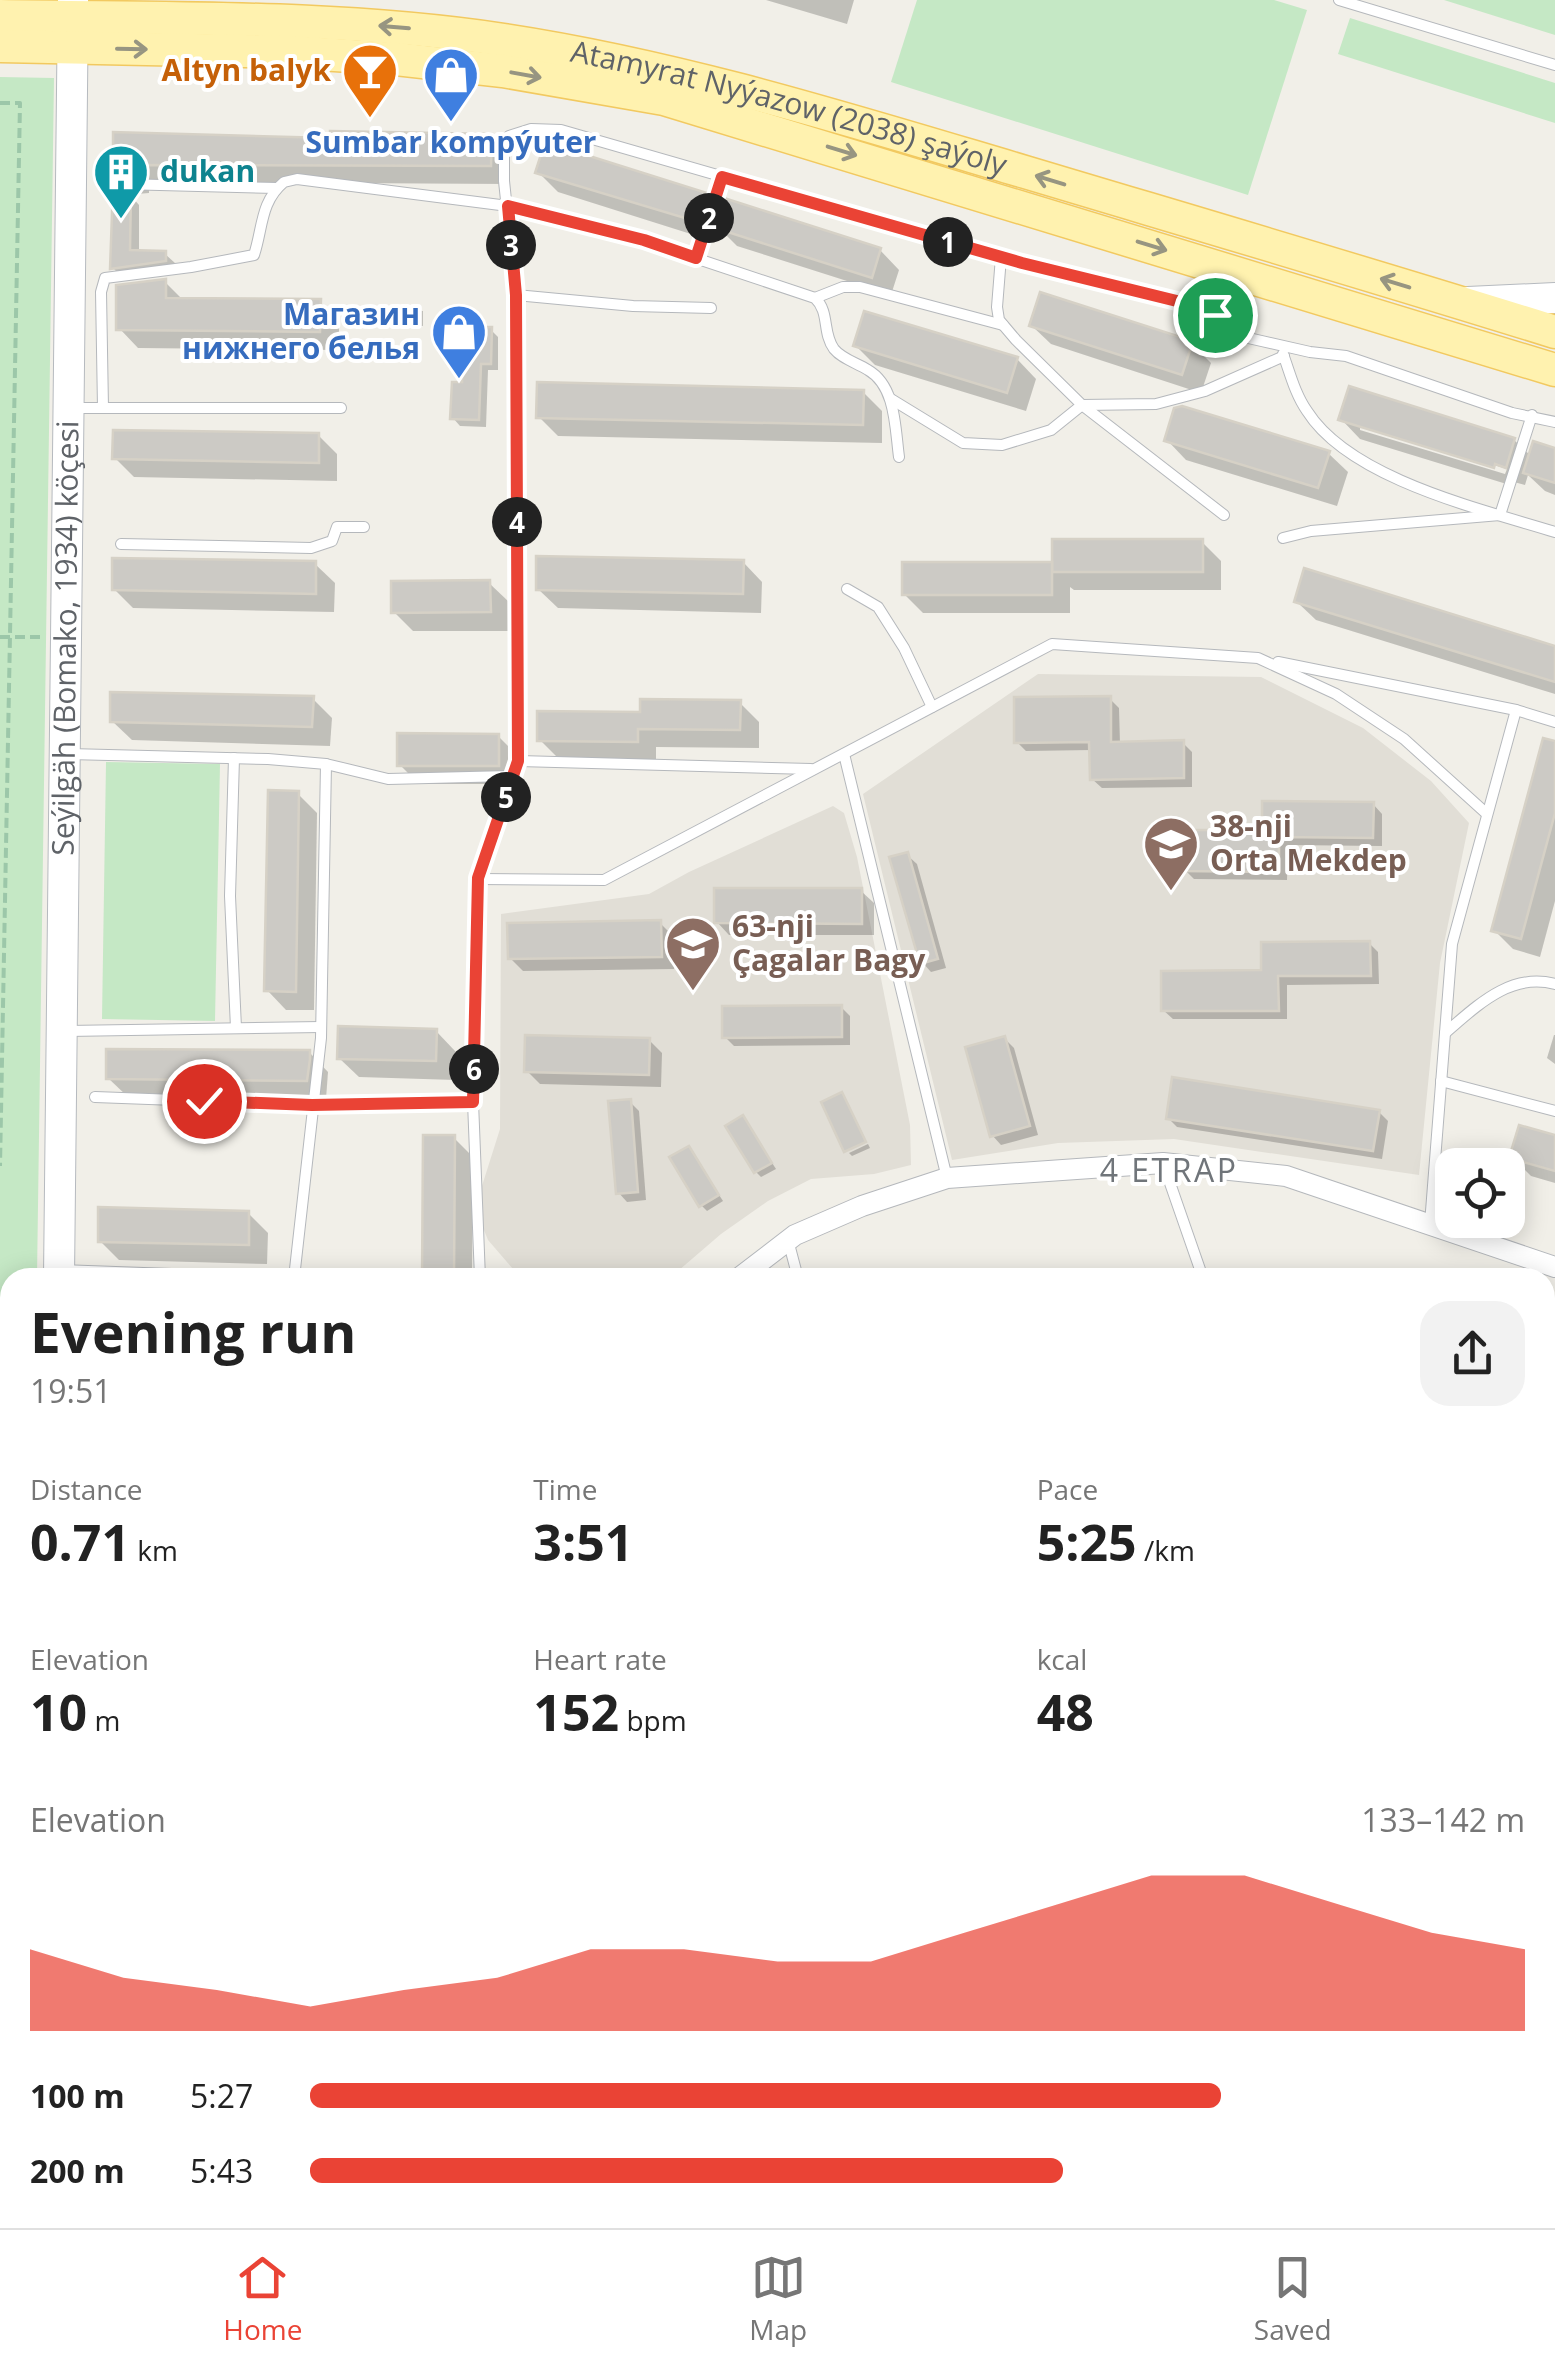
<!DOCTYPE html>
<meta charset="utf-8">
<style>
:root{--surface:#fff;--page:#f2f2f2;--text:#222;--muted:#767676;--line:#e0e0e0;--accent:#ea4335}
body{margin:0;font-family:"Open Sans",sans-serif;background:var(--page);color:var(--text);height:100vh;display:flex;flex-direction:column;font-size:38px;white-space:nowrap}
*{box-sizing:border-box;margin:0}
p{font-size:32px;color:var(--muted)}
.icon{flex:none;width:55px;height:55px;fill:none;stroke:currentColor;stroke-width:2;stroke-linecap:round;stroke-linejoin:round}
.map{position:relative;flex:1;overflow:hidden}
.panel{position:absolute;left:0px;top:1268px;width:1555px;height:962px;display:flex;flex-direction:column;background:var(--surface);border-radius:30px 30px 0 0;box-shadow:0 5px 25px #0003}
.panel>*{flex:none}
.controls{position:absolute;left:1435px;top:1148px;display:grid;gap:20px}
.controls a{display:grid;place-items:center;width:90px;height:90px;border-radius:20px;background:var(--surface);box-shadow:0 5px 25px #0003;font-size:50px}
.pin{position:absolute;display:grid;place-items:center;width:85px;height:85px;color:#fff;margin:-42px;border:5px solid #fff;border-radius:50%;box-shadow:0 2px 10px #0007}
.km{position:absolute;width:50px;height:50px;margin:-25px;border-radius:50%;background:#222;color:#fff;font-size:28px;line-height:50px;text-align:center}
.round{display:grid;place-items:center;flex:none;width:105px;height:105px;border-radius:30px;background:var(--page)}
.summary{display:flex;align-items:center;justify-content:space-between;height:170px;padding:0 30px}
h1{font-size:55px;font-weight:700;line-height:75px}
.metrics{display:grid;grid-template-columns:repeat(3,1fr);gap:15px;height:170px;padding:10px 30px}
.metrics div{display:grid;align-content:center}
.metrics b{font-size:50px;font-weight:700}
.metrics small{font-size:28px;font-weight:400}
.metrics p{font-size:28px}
.chart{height:280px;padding:20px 30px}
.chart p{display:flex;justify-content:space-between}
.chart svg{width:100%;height:180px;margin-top:10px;fill:var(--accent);opacity:.7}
ul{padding:0 30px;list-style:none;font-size:32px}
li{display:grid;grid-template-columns:160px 120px 1fr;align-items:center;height:75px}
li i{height:25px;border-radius:12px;background:var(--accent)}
.tab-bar{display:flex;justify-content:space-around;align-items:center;height:140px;border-top:2px solid var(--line);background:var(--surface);font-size:28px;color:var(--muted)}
.tab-bar a{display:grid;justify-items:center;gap:5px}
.tab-bar .current{color:var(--accent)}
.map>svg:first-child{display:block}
.education{fill:#e1ded6}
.green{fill:#c5e8c5}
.shadow{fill:#0003;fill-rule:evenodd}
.building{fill:#cccac5;stroke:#d6d1c6;stroke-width:2.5}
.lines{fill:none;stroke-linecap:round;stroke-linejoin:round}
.lane-casing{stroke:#b5b8bc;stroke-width:12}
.street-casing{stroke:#b5b8bc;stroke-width:22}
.secondary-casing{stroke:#b6babf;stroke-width:32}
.primary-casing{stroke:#f2c960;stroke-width:35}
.path{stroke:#9cc7a9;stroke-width:4;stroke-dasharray:10 5;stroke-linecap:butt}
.lane{stroke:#fff;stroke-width:10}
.street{stroke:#fff;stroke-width:20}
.secondary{stroke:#fff;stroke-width:30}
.primary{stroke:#fff2af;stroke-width:32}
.oneway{stroke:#979581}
.route-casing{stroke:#fff;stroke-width:20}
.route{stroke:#ea4335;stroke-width:12}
.labels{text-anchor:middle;stroke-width:8;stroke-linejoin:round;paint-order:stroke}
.food-label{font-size:30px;font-weight:bold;fill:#c56008;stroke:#fff;text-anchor:end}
.street-label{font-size:30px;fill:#5f6368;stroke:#fff}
.shop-label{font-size:30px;font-weight:bold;fill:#366cbe;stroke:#fff}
.culture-label{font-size:30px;font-weight:bold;fill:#0d838f;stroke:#fff;text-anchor:start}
.education-label{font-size:30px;font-weight:bold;fill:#785e54;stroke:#fff;text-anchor:start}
.neighbourhood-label{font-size:32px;letter-spacing:2.5px;fill:#70757a;stroke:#fff}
</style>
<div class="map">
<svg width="1555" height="2228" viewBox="0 0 1555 2228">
<rect width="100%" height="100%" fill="#f1efe8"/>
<!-- education -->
<g class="education">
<path d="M1038 674 1261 677 1363 728 1431 781 1469 823 1440 963 1419 1175 1174 1139 1058 1143 952 1160 863 794Z"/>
<path d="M833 806 844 813 857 857 910 1125 911 1165 874 1174 811 1179 768 1201 721 1234 671 1277H520L488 1240 475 1208 500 1129 501 914 649 894 689 872Z"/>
<path d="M1545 1603 1555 1604V2005L1545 2001Z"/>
</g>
<!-- green -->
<g class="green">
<path d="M917 0H1274L1307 10 1248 195 891 82Z"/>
<path d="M1444 0H1555V35Z"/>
<path d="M1350 18 1555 83V123L1338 54Z"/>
<path d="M0 77 54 78 37 1277 10 1278V1854L0 1853Z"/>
<path d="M106 762 220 764 215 1021 102 1019Z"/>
<path d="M0 1935 10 1938V2220H799L821 2228H0Z"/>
</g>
<!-- shadow -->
<g class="shadow">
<path d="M766 0H854L847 24Z"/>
<path d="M116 135 333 141 490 136 509 155 508 184 149 182V193L137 194 133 198 139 205V253L165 254 175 263 174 270 122 277 113 268 130 195 115 181Z"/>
<path d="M538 172 706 195 722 211 880 250 899 270 891 295 737 246 721 230 717 241H713L558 192Z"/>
<path d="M165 282 184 301 320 302 339 321V350L138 348 119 328Z"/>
<path d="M408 309 423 311V326L408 324Z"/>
<path d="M1031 325 1191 343 1211 363 1201 393 1051 344Z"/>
<path d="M490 329 498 337V370H488L486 427 460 426 453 418Z"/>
<path d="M856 346 1017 359 1036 379 1026 411 875 365Z"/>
<path d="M863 392 882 411V443L558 436 539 417Z"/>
<path d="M1341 419 1514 440 1531 456 1555 450V495L1545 491 1528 475 1525 485 1514 482 1513 486 1360 439ZM1360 424 1507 469 1505 474 1360 430Z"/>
<path d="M318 435 337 454V481L134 477 115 458Z"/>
<path d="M1167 440 1328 453 1348 472 1337 506 1186 460Z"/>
<path d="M1202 542 1221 561V590H1074L1070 587V613H923L904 594 1051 565Z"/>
<path d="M743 562 762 582 761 613 558 608 538 589Z"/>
<path d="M315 564 335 583 334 612 133 608 114 589Z"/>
<path d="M489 583 509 602V631H413L394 612Z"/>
<path d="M1296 601 1555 648V694L1316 620Z"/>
<path d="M313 699 332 718 330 746 132 740 112 721Z"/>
<path d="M1110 699 1119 708 1120 744 1183 743 1192 752V787L1102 788 1092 779V750L1026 751 1017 742Z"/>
<path d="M740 703 759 722V748L656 747V760L559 759 540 740 642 715Z"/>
<path d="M498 736 517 755V784H419L400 765Z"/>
<path d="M1555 744V901L1540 957 1513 949 1494 930Z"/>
<path d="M298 794 317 813 314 1010H286L267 990Z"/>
<path d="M1373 804 1382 814V846L1288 845 1287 880 1194 879 1185 870 1265 833Z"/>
<path d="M907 855 917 864 946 968 931 972 922 962Z"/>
<path d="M861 891 874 903V935H729L717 922Z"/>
<path d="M660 923 673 936 674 969 523 971 510 958Z"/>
<path d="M1369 943 1378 952 1379 984 1287 985V1019H1173L1163 1010 1264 972Z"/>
<path d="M841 1007 850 1016V1045L734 1046 725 1037Z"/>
<path d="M436 1031 455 1051V1080L359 1077 339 1058Z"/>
<path d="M1554 1035H1555V1064L1547 1058Z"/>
<path d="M1005 1039 1014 1048 1038 1135 1001 1145 992 1135Z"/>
<path d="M649 1040 662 1053 661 1087 540 1084 527 1071Z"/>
<path d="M309 1052 328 1072 326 1099 128 1097 108 1078Z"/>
<path d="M630 1102 639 1111 646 1200 627 1202 618 1192Z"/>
<path d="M1379 1112 1388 1121 1382 1159 1177 1127 1168 1118Z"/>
<path d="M743 1118 776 1169 761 1177 756 1172Z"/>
<path d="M454 1138 473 1157 472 1278H424Z"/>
<path d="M1555 1138V1183L1531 1176 1512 1157Z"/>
<path d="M868 1144 870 1148 852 1156 849 1153Z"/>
<path d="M689 1149 723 1201 707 1211 701 1205Z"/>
<path d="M248 1213 268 1233 267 1264 119 1260 100 1241Z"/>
<rect x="1545" y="1366" width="10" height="53"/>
<rect x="1545" y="1665" width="10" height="44"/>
<path d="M1545 1800H1555L1551 1880H1545Z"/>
<path d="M1550 1964 1555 1965V1999L1545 1992Z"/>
<path d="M1545 2117 1555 2121V2166L1545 2163Z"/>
<path d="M1202 2220H1306L1329 2228H1210Z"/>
<path d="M1440 2220H1501L1502 2221 1499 2228H1437Z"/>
</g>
<!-- building -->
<g class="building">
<path d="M330 131 492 134 491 166 132 165 131 176H118L113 182V132L330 138Z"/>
<path d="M545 142 707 193 698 222 535 173Z"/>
<path d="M113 186 117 192 131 193 130 250 166 251V261L110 269Z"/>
<path d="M724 198 881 248 872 278 715 228Z"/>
<path d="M166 279V298L321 299 320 332 116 330V285Z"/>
<path d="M1040 292 1193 341 1182 375 1029 326Z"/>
<path d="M864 311 1018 357 1007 393 853 346Z"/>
<path d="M462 327H492L491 364H481L479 420 450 419 452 382H462Z"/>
<path d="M537 382 864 390 863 425 536 418Z"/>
<path d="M1349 386 1515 438 1506 468 1495 464 1494 468 1338 420Z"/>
<path d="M1182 406 1330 451 1318 488 1164 441 1174 408Z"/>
<path d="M113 430 319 433V463L112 459Z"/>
<path d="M1533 441 1555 448V483L1523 473Z"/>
<rect x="1052" y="539" width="151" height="33"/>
<path d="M536 556 744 560 743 594 536 590Z"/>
<path d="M112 558 316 561V594L112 590Z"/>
<rect x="902" y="562" width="150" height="33"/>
<path d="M1304 568 1555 646V682L1294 602Z"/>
<path d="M490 580 491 612 391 613V581Z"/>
<path d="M110 692 314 696 312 727 110 722Z"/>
<path d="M1111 696V742L1184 740V778L1090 780 1089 742 1014 743V697Z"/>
<path d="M640 699 741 700 740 730 638 729V742L537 741V711L640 712Z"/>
<path d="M397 733 499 734V766H397Z"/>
<path d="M1543 738 1555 741V813L1521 939 1491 931Z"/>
<path d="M268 790 299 791 296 992 264 991Z"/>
<path d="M1262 801 1374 802 1373 838 1279 837V872L1182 871 1183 830H1262Z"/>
<path d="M908 852 938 959 920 964 889 857Z"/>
<path d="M714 888H862V924L714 923Z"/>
<path d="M661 920 662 957 508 959 507 923Z"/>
<path d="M1370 941 1371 976H1278L1279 1011H1161V971L1261 970V942Z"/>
<path d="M842 1005V1037L722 1038V1006Z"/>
<path d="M338 1026 437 1029 436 1061 337 1059Z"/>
<path d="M525 1035 650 1038 649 1075 524 1072Z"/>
<path d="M1005 1036 1030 1126 990 1137 965 1047Z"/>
<path d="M106 1049 310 1050V1059L307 1081 106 1079Z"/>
<path d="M1172 1077 1380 1110 1373 1151 1166 1119Z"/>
<path d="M842 1092 866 1142 844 1152 821 1102Z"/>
<path d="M631 1099 638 1192 616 1194 608 1101Z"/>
<path d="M743 1115 772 1163 754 1173 725 1126Z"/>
<path d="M1519 1125 1555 1135V1171L1509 1158Z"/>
<path d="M423 1135H455L454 1278H422Z"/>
<path d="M689 1146 719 1195 699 1207 669 1157Z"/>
<path d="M98 1207 249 1211V1245L98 1242Z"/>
</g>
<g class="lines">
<!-- lane casing -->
<g class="lane-casing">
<g id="lane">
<path d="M1339 0 1555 65"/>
<path d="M121 184 276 188"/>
<path d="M1001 257 997 307 999 320 1016 340 1082 405 1224 515"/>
<path d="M697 258 721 177"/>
<path d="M516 295 633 306 711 308"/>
<path d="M815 298 843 287H860L1003 325"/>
<path d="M1283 354C1290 373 1295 394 1307 411 1350 479 1481 509 1555 532"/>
<path d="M891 399 963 443 1002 445 1051 430 1082 405 1156 404 1205 391 1284 356"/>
<path d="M72 408H341"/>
<path d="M103 408 101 292 105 278 191 267 254 255C263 228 260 202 284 182L297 179 508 206 644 241 815 298C830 312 822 333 834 349 842 359 857 363 868 370 896 386 895 428 899 457"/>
<path d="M1283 538 1311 531 1500 515 1532 415"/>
<path d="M121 544 311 548 332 541 337 527H364"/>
<path d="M847 589 878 607 904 648 932 707"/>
<path d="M1278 662 1516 710 1555 722"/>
<path d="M69 754 268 759 326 764 388 779 511 776"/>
<path d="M844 754 947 1178"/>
<path d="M234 758 230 896 236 1028"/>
<path d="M519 761 811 769"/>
<path d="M478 879 604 880 1052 644 1258 658 1336 694 1404 739 1487 814"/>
<path d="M67 1031 321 1027"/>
<path d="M1445 1033C1477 1006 1510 972 1555 984"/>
<path d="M1441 1081 1555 1111"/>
<path d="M95 1097 312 1105 473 1102"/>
<path d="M1163 1163 1203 1278"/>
<path d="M1430 1224 1452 944 1516 710"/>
<path d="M788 1240 798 1278"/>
<path d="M60 1270 281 1278"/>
<path d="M294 1278 321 1038 326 764"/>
<path d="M480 1278 473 1102 478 879 519 761 516 295 504 181V144L509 136 531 129 561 130 1022 263 1189 304 1215 315 1244 337 1310 352 1346 356 1512 413 1555 422"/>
<path d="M1545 1344 1555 1345"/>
<path d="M1545 1508H1555"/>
<path d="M1545 1584H1555"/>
<path d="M1545 2099 1555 2103"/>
<path d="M1140 2220 1162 2228"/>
<path d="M1026 2228 1028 2220"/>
<path d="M1404 2228 1408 2220"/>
<path d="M1547 2228 1555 2224"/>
</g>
</g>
<!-- street casing -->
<g class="street-casing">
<path id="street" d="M739 1278 795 1235 862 1206 947 1178 1163 1163 1286 1176 1555 1267"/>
</g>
<!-- secondary casing -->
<g class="secondary-casing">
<g id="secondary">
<path d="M1468 302 1555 298"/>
<path id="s1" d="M59 1278 73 0"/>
<path d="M0 1883 10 1886"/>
<path d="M0 1921H10"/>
<path d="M903 2220 926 2228"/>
<path d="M942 2220 965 2228"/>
</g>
</g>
<!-- primary casing -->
<g class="primary-casing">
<g id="primary">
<path id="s2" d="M0 16C169 19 337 15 504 40 682 67 853 121 1025 172 1202 225 1379 277 1555 332"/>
<path d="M0 46 289 52 396 59 503 71 664 99 1555 370"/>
</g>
</g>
<!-- path -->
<g class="path">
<path d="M0 103H20L0 1166"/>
<path d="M0 637H40"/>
<path d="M0 1560H10"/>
<path d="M469 2228 472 2220"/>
</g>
<!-- lane -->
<use href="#lane" class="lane"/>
<!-- street -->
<use href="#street" class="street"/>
<!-- secondary -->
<use href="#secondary" class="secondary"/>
<!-- primary -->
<use href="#primary" class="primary"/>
</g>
<!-- one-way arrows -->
<defs><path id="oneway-shaft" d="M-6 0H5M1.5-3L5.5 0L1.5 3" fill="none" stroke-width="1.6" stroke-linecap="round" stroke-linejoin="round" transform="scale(2.5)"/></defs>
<g class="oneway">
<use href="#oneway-shaft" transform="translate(394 27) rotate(-175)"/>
<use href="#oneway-shaft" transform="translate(132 49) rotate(1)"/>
<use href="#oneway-shaft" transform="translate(526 75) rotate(10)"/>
<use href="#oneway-shaft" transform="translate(842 151) rotate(17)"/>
<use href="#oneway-shaft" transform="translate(1050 180) rotate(-163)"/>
<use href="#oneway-shaft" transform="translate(1152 246) rotate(17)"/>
<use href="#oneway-shaft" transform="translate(1395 283) rotate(-163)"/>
</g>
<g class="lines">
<!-- route casing -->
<g class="route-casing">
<path id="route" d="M204 1101 312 1105 473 1102 478 878 518 761 516 295 508 206 644 240 696 258 722 177 1022 263 1189 304 1215 315"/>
</g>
<!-- route -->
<use href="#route" class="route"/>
</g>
<!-- icons -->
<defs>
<g id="bar-pin" transform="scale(2.875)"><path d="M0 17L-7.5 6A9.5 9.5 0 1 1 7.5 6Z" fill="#e8710a" stroke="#fff"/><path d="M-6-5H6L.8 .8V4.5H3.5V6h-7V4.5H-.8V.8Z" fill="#fff"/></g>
<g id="shop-pin" transform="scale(2.875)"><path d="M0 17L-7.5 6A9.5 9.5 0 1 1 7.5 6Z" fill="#3f7fe0" stroke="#fff"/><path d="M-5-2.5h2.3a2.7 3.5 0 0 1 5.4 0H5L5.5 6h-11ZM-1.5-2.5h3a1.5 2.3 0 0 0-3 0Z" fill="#fff"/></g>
<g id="building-pin" transform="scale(2.875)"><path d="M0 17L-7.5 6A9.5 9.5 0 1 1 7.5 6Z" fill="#0f9aa8" stroke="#fff"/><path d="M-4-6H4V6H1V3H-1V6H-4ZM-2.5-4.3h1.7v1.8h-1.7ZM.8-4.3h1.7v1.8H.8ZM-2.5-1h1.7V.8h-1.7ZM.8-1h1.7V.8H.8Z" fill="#fff"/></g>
<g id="school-pin" transform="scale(2.875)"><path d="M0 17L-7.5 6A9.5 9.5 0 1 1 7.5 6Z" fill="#8d6e63" stroke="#fff"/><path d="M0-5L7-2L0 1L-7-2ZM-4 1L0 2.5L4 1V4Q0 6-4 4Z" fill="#fff"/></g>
</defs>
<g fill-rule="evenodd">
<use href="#bar-pin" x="370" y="71"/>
<use href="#shop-pin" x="451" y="75"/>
<use href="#building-pin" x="121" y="172"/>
<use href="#shop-pin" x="459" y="332"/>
<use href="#school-pin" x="1171" y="844"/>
<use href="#school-pin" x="693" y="944"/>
</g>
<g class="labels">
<!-- food labels -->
<g class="food-label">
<text x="331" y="81">Altyn balyk</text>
</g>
<!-- street labels -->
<g class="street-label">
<text dy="10" stroke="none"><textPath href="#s2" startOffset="798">Atamyrat Nyýazow (2038) şaýoly</textPath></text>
<text dy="10" stroke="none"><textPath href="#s1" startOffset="640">Seýilgäh (Bomako, 1934) köçesi</textPath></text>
</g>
<!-- shop labels -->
<g class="shop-label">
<text x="451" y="153">Sumbar kompýuter</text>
<text x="420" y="325" text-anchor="end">Магазин<tspan x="420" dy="34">нижнего белья</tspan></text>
</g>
<!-- culture labels -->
<g class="culture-label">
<text x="160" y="182">dukan</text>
</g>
<!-- education labels -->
<g class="education-label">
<text x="1210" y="837">38-nji<tspan x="1210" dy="34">Orta Mekdep</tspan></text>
<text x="732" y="937">63-nji<tspan x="732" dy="34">Çagalar Bagy</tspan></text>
</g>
<!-- neighbourhood labels -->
<g class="neighbourhood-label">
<text x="1169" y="1182">4 ETRAP</text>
</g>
</g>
</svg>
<div class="controls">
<a><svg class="icon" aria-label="locate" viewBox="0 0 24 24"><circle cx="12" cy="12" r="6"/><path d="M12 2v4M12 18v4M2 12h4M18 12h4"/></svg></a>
</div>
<div class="pin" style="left:1215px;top:315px;background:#1e9e55"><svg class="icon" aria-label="arrive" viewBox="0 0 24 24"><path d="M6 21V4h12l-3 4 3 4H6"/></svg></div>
<div class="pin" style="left:204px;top:1101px;background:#d93025"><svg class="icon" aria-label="check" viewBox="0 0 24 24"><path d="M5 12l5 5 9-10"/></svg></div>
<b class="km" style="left:948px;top:242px">1</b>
<b class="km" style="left:709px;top:218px">2</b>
<b class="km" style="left:511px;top:245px">3</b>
<b class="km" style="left:517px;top:522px">4</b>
<b class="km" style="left:506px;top:797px">5</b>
<b class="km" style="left:474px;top:1069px">6</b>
<section class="panel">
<div class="summary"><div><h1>Evening run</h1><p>19:51</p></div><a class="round"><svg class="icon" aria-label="share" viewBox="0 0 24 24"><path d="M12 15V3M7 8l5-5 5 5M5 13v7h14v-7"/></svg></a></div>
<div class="metrics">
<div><p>Distance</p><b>0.71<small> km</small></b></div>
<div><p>Time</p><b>3:51</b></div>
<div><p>Pace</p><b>5:25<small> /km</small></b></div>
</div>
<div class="metrics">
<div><p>Elevation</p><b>10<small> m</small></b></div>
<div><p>Heart rate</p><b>152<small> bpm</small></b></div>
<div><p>kcal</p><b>48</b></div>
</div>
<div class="chart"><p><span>Elevation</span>133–142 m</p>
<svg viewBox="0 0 160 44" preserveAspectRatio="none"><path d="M0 44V24L10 31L20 34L30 38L40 34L50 31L60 24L70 24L80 27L90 27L100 20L110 13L120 6L130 6L140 13L150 20L160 24V44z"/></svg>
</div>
<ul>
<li><b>100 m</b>5:27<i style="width:75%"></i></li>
<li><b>200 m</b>5:43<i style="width:62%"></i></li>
</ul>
</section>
</div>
<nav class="tab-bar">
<a class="current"><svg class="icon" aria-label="home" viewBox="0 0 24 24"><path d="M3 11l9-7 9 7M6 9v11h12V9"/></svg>Home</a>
<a><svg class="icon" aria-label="map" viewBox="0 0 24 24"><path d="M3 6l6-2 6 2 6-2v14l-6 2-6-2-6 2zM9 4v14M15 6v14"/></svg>Map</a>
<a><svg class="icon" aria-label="saved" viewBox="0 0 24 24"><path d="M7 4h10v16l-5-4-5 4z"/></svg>Saved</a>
</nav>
